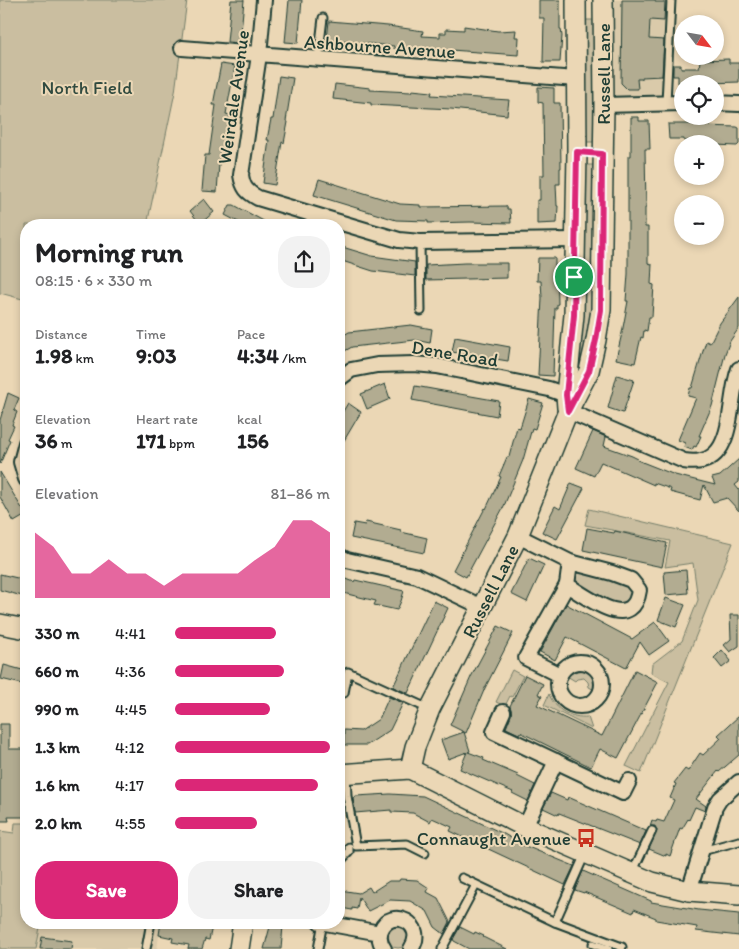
<!DOCTYPE html>
<meta charset="utf-8">
<style>
:root{--surface:#fff;--page:#f2f2f2;--text:#202124;--muted:#757577;--accent:#db2777}
body{margin:0;font-family:Itim,sans-serif;background:var(--page);color:var(--text);height:100vh;display:flex;flex-direction:column;font-size:19px;white-space:nowrap}
*{box-sizing:border-box;margin:0}
p{font-size:16px;color:var(--muted)}
.icon{flex:none;width:28px;height:28px;fill:none;stroke:currentColor;stroke-width:2;stroke-linecap:round;stroke-linejoin:round}
.map{position:relative;flex:1;overflow:hidden}
.details{position:absolute;left:20px;top:219px;width:325px;height:710px;display:flex;flex-direction:column;background:var(--surface);border-radius:20px;box-shadow:0 2px 8px #0003}
.details>*{flex:none}
.needle{width:32px;rotate:121deg}
.tools{position:absolute;left:674px;top:15px;display:grid;gap:10px}
.tools a{display:grid;place-items:center;width:50px;height:50px;border-radius:50%;background:var(--surface);box-shadow:0 2px 8px #0003;font-size:25px}
.pin{position:absolute;display:grid;place-items:center;width:42px;height:42px;color:#fff;margin:-21px;border:2px solid #fff;border-radius:50%;box-shadow:0 1px 5px #0007}
.round{display:grid;place-items:center;flex:none;width:52px;height:52px;border-radius:20px;background:var(--page)}
.summary{display:flex;align-items:center;justify-content:space-between;height:85px;padding:0 15px}
h1{font-size:28px;font-weight:700;line-height:38px}
.metrics{display:grid;grid-template-columns:repeat(3,1fr);gap:8px;height:85px;padding:5px 15px}
.metrics div{display:grid;align-content:center}
.metrics b{font-size:21px;font-weight:700}
.metrics small{font-size:14px;font-weight:400}
.metrics p{font-size:14px}
.chart{height:140px;padding:10px 15px}
.chart p{display:flex;justify-content:space-between}
.chart svg{width:100%;height:90px;margin-top:5px;fill:var(--accent);opacity:.7}
.button{display:flex;gap:10px;margin-top:auto;padding:10px 15px}
.button a{flex:1;height:58px;border-radius:20px;background:var(--accent);color:#fff;font-size:20px;font-weight:700;line-height:58px;text-align:center}
.button a+a{background:var(--page);color:var(--text)}
ul{padding:0 15px;list-style:none;font-size:16px}
li{display:grid;grid-template-columns:80px 60px 1fr;align-items:center;height:38px}
li i{height:12px;border-radius:6px;background:var(--accent)}
.map>svg:first-child{display:block}
.built{fill:#dacaaa}
.green{fill:#cabea0;stroke:#747e6a}
.building{fill:#b2ac91;stroke:#1f3d34}
.lines{fill:none;stroke-linecap:round;stroke-linejoin:round}
.lane-casing{stroke:#1f3d34;stroke-width:11}
.street-casing{stroke:#1f3d34;stroke-width:18}
.secondary-casing{stroke:#1f3d34;stroke-width:22}
.lane{stroke:#ebd7b5;stroke-width:7}
.street{stroke:#ebd7b5;stroke-width:14}
.secondary{stroke:#ebd7b5;stroke-width:19}
.route-casing{stroke:#fff;stroke-width:10}
.route{stroke:#db2777;stroke-width:6}
.labels{text-anchor:middle;stroke-width:4;stroke-linejoin:round;paint-order:stroke}
.street-label{font-size:19px;fill:#1f3d34;stroke:#ebd7b5}
.park-label{font-size:19px;fill:#304a3f;stroke:#ebd7b5}
.poi-label{font-size:19px;fill:#1f3d34;stroke:#ebd7b5;text-anchor:end}
</style>
<div class="map">
<svg width="739" height="949" viewBox="0 0 739 949">
<rect width="100%" height="100%" fill="#ebd7b5"/>
<filter id="ink" filterUnits="userSpaceOnUse"><feTurbulence type="fractalNoise" baseFrequency=".02" numOctaves="2"/><feDisplacementMap in="SourceGraphic" scale="10" xChannelSelector="R" yChannelSelector="G"/><feConvolveMatrix kernelMatrix="1 2 1 2 8 2 1 2 1" color-interpolation-filters="sRGB"/></filter>
<g filter="url(#ink)">
<!-- built -->
<g class="built">
<path d="M606 0H671L666 103 606 102Z"/>
<path d="M41 923H161L157 949H36Z"/>
</g>
<!-- green -->
<g class="green">
<path d="M0 0H187L175 92 147 225H26V300L0 293Z"/>
<path d="M585 20H602L601 142H584Z"/>
<path d="M584 165H600V250L585 368 577 367Z"/>
<path d="M589 509 733 543 641 773 626 766 669 682 651 673 652 664 682 641 698 600 693 563 665 567 670 541 585 525Z"/>
<path d="M583 572C599 576 625 576 632 594L629 602 621 606 613 605 574 583 577 574Z"/>
<path d="M512 670 523 676 512 697 510 696 505 706 496 702Z"/>
<path d="M584 670 593 675 597 685 596 691 589 687 588 682 584 678 577 679 575 681 567 676 574 672Z"/>
<path d="M549 694C556 711 570 718 588 717L592 729 544 705Z"/>
<path d="M15 823H26V922L41 923 36 949H0V831L14 833Z"/>
<circle cx="398" cy="937" r="11"/>
</g>
<!-- building -->
<g class="building">
<path d="M231 0H244L240 43 227 42Z"/>
<path d="M289 0H302L298 43 285 42Z"/>
<path d="M539 0H560V29H561L562 36 560 62H543L544 18H539Z"/>
<path d="M622 0H655V2H665L664 21 650 20 649 39 664 40 662 76 642 77V79H637L638 89H627L621 83Z"/>
<path d="M329 21 388 26 423 31 422 36 440 37V33H446V29L464 30V26L498 31 516 30 515 37H519L518 55 451 50V53L412 50 393 48 394 46 327 40Z"/>
<path d="M729 59V63H739V82L681 84 678 83V76H673V65H681V68H699L700 60Z"/>
<path d="M221 64 235 66 226 114 230 115 225 150H220L217 192 202 191 205 155H209L216 105H213Z"/>
<path d="M279 76 293 78 286 121 288 122 284 143 282 142 275 185 263 183 269 140H267L271 119H273Z"/>
<path d="M335 84 370 88V90L411 92 412 90 432 92 431 95 509 100 507 115 451 109 371 105V103L333 99Z"/>
<path d="M538 87 554 88V103H560L561 168H560V184H556L557 206H558L557 223 537 224V200H540V175H544L543 103 538 102Z"/>
<path d="M631 117H639V121H649L650 149H645L646 207H645V227H648V263L652 264 651 284 654 285 652 317H649L647 331 644 330 643 338 641 337 635 363 616 359 622 333 628 301H626L628 274V156H631Z"/>
<path d="M668 124H704V126L737 127 739 128V144L737 146 715 145V144L698 143V141H684V139H669Z"/>
<path d="M319 179 400 204 420 205V207L507 206V209H510L511 223 470 222 428 223V221L396 220 314 195Z"/>
<path d="M204 199 214 212 200 224 190 211Z"/>
<path d="M230 205H234L271 225H244L225 215Z"/>
<path d="M339 246 372 256 415 262V276L373 271 339 260Z"/>
<path d="M538 258H555V266H557L558 304H557V308H555L553 376 538 375 542 298 541 281H537Z"/>
<path d="M465 263H507V278L426 280V265Z"/>
<path d="M739 297V328L730 341 725 354 712 406 699 436H701L696 447 694 446 692 450 684 447 685 443 678 440 696 398 688 396 690 388H692L706 341 710 343 720 323Z"/>
<path d="M411 325 432 329 430 343 415 340 352 347 339 354V338L349 332Z"/>
<path d="M455 337 510 347 508 361 452 352Z"/>
<path d="M617 375 634 380 623 413 608 408Z"/>
<path d="M385 384 390 399 367 409 361 394Z"/>
<path d="M415 386 499 401 497 416 412 400Z"/>
<path d="M8 393 19 398 14 410 17 412 12 425 14 426 8 439 10 440 0 464V420Z"/>
<path d="M529 399 543 403 535 429 532 428 523 460 504 506 466 577 453 570 485 508 486 509 501 477 499 476 507 457H509L517 427 520 428Z"/>
<path d="M348 403 361 412 339 449V418Z"/>
<path d="M593 431 606 437 604 446 632 456 638 459 637 460 675 475 715 485 712 478 720 476 739 459V482L735 485 739 490V511L727 498 713 502 704 485 700 500 670 492 671 489 654 483V485L601 462 594 476 576 468Z"/>
<path d="M0 472 26 515 14 522 0 497Z"/>
<path d="M571 483 584 488 557 539 542 532 555 506 560 509Z"/>
<path d="M366 522 401 530V532L427 538 424 553 351 538 354 523 365 525Z"/>
<path d="M587 528 614 533 615 531 667 543 662 567 583 550Z"/>
<path d="M529 558 544 565 527 602 511 594Z"/>
<path d="M686 570 688 593 666 595 664 572Z"/>
<path d="M0 574 26 580V597L0 590Z"/>
<path d="M339 576 354 582 355 580 404 591 401 601 397 610 374 605 376 601 339 592Z"/>
<path d="M666 598 685 605 676 627 658 620Z"/>
<path d="M434 601 448 608 408 693 393 687Z"/>
<path d="M566 604 632 639 655 622 669 641 649 655 640 642 626 668 567 637 555 660 540 652Z"/>
<path d="M730 615H739V646L730 652 724 645 731 639Z"/>
<path d="M498 626 513 633 485 688 466 733 450 725 471 677Z"/>
<path d="M722 650 731 661 722 668 714 658Z"/>
<path d="M4 665 26 671V685L1 679Z"/>
<path d="M635 670 658 682 618 758 600 749 591 767 520 732 519 734 506 728 511 715 510 706 525 675 543 684 538 694 542 696 537 705 602 736Z"/>
<path d="M389 697 403 703 390 730 367 745H344V730L361 731 379 719Z"/>
<path d="M739 716V755L719 772 718 771 696 799 706 806 705 811 695 807 689 820 688 819 682 829 680 828 670 856 666 854V856L649 849 657 831 655 826H650L652 820 656 822 657 820 664 822 674 800 670 798 676 784 674 783 685 769 688 771 700 753 703 755 721 738 718 735Z"/>
<path d="M0 724H9V749H26V817H8L9 821H0Z"/>
<path d="M464 732 470 751 468 752 484 758 483 760 518 775 517 776 535 785 528 801 512 793 513 792 460 769 467 752 448 759 441 740Z"/>
<path d="M551 793 567 800 568 797 646 831 640 845 559 813 558 815 543 808Z"/>
<path d="M390 794 423 796 504 834 523 845 574 866 565 885 450 831 452 827 432 818 430 822 413 813 391 812V810L355 813 353 798 356 796Z"/>
<path d="M583 871 651 901V902L699 910 739 914V936L696 931 697 927 656 920V918L634 909 633 913 584 892V893L575 890Z"/>
<path d="M400 879 417 880 429 888 427 892 438 898 450 922 444 934 435 927 427 911 410 901 390 900 368 911 359 897 357 909 352 908V910L341 908V906H339L340 890 359 893 369 887 372 892 389 881H399Z"/>
<path d="M161 922H213L209 940 205 939 202 949H188L189 945 172 942 173 938 159 935Z"/>
<path d="M271 923 283 926 281 949H264Z"/>
<path d="M460 927 474 934 475 932 484 936 483 937 507 949H469L454 941 453 939Z"/>
<path d="M42 937 72 941 71 949H40Z"/>
</g>
<g class="lines">
<!-- lane casing -->
<g class="lane-casing">
<g id="lane">
<path d="M318 60 323 18"/>
<path d="M666 103 671 0"/>
<path d="M420 242 421 311"/>
<path d="M344 693 348 672 429 709"/>
<path d="M346 774 347 796 356 846 407 844 425 853"/>
<path d="M702 851 739 841"/>
<path d="M339 862 349 852V847"/>
<path d="M633 871 652 831"/>
<path d="M462 878 555 922 622 947"/>
<path d="M555 922 585 854"/>
<path d="M593 944 608 949"/>
<path d="M146 949 151 922"/>
<path d="M318 949 323 922"/>
<path d="M442 949 476 885"/>
</g>
</g>
<!-- street casing -->
<g class="street-casing">
<g id="street">
<path d="M264 0 259 55 241 175C243 188 247 192 258 198L399 240 420 242 575 240"/>
<path d="M182 48 576 79"/>
<path d="M715 103 739 104"/>
<path d="M604 105 682 103"/>
<path d="M339 379 351 370 377 365 414 364 437 366 549 389 566 395"/>
<path d="M568 411 684 461C738 470 726 403 739 369"/>
<path d="M26 443 21 462 26 479"/>
<path d="M518 536 570 562 612 573 631 580 639 590C633 634 587 597 567 585L570 562"/>
<path d="M339 556 347 560 417 576 482 607"/>
<circle cx="580" cy="684" r="22"/>
<path d="M560 675 526 658 567 585"/>
<path d="M503 712 494 732 623 793 629 781"/>
<path d="M525 827 556 761"/>
<path d="M689 891 715 807 720 799 739 782"/>
<path d="M320 922 380 933"/>
<path d="M384 949C380 943 378 937 381 930 391 906 428 924 411 949"/>
</g>
</g>
<!-- secondary casing -->
<g class="secondary-casing">
<g id="secondary">
<path d="M567 408 566 395 574 315 577 153 576 0"/>
<path d="M0 624 26 629"/>
<path d="M410 769 415 747 430 709 518 536 568 411 589 371 596 340 601 310 604 105 603 0"/>
<path d="M410 769 525 827 652 882 689 891 739 895"/>
<path d="M339 774 410 769"/>
<path d="M239 949 243 922"/>
</g>
</g>
<!-- lane -->
<use href="#lane" class="lane"/>
<!-- street -->
<use href="#street" class="street"/>
<!-- secondary -->
<use href="#secondary" class="secondary"/>
</g>
</g>
<g class="lines" filter="url(#ink)">
<!-- route casing -->
<g class="route-casing">
<path id="route" d="M577 152 602 154 601 310 596 340 589 371 568 411 566 395 574 315Z"/>
</g>
<!-- route -->
<use href="#route" class="route"/>
</g>
<!-- icons -->
<defs>
<g id="bus-bare" transform="scale(1.5)"><path d="M-5-6H5V4H4V6H2V4H-2V6H-4V4H-5ZM-3.5-4V0h7V-4ZM-3.5 1.2v1.5H-2V1.2ZM2 1.2v1.5H3.5V1.2Z" fill="#c8321e" stroke="#ebd7b5" stroke-width="2.5" paint-order="stroke"/></g>
</defs>
<g fill-rule="evenodd">
<use href="#bus-bare" x="586" y="838"/>
</g>
<g class="labels">
<!-- street labels -->
<g class="street-label">
<text transform="translate(380 46) rotate(4)" y="7">Ashbourne Avenue</text>
<text transform="translate(603 74) rotate(-90)" y="7">Russell Lane</text>
<text transform="translate(233 97) rotate(-82)" y="7">Weirdale Avenue</text>
<text transform="translate(455 353) rotate(9)" y="7">Dene Road</text>
<text transform="translate(490 591) rotate(-63)" y="7">Russell Lane</text>
</g>
<!-- park labels -->
<g class="park-label">
<text x="87" y="94">North Field</text>
</g>
<!-- poi labels -->
<g class="poi-label">
<text x="571" y="845">Connaught Avenue</text>
</g>
</g>
</svg>
<div class="tools">
<a><svg class="needle" viewBox="-14 -14 28 28"><path d="M0-13l5 13h-10z" fill="#e53935"/><path d="M0 13l5-13h-10z" fill="#757577"/></svg></a>
<a><svg class="icon" aria-label="locate" viewBox="0 0 24 24"><circle cx="12" cy="12" r="6"/><path d="M12 2v4M12 18v4M2 12h4M18 12h4"/></svg></a>
<a>+</a>
<a>−</a>
</div>
<div class="pin" style="left:574px;top:277px;background:#1e9e55"><svg class="icon" aria-label="arrive" viewBox="0 0 24 24"><path d="M6 21V4h12l-3 4 3 4H6"/></svg></div>
<section class="details">
<div class="summary"><div><h1>Morning run</h1><p>08:15 · 6 × 330 m</p></div><a class="round"><svg class="icon" aria-label="share" viewBox="0 0 24 24"><path d="M12 15V3M7 8l5-5 5 5M5 13v7h14v-7"/></svg></a></div>
<div class="metrics">
<div><p>Distance</p><b>1.98<small> km</small></b></div>
<div><p>Time</p><b>9:03</b></div>
<div><p>Pace</p><b>4:34<small> /km</small></b></div>
</div>
<div class="metrics">
<div><p>Elevation</p><b>36<small> m</small></b></div>
<div><p>Heart rate</p><b>171<small> bpm</small></b></div>
<div><p>kcal</p><b>156</b></div>
</div>
<div class="chart"><p><span>Elevation</span>81–86 m</p>
<svg viewBox="0 0 160 44" preserveAspectRatio="none"><path d="M0 44V12L10 19L20 32L30 32L40 25L50 32L60 32L70 38L80 32L90 32L100 32L110 32L120 25L130 19L140 6L150 6L160 12V44z"/></svg>
</div>
<ul>
<li><b>330 m</b>4:41<i style="width:65%"></i></li>
<li><b>660 m</b>4:36<i style="width:70%"></i></li>
<li><b>990 m</b>4:45<i style="width:61%"></i></li>
<li><b>1.3 km</b>4:12<i style="width:100%"></i></li>
<li><b>1.6 km</b>4:17<i style="width:92%"></i></li>
<li><b>2.0 km</b>4:55<i style="width:53%"></i></li>
</ul>
<div class="button"><a>Save</a><a>Share</a></div>
</section>
</div>
